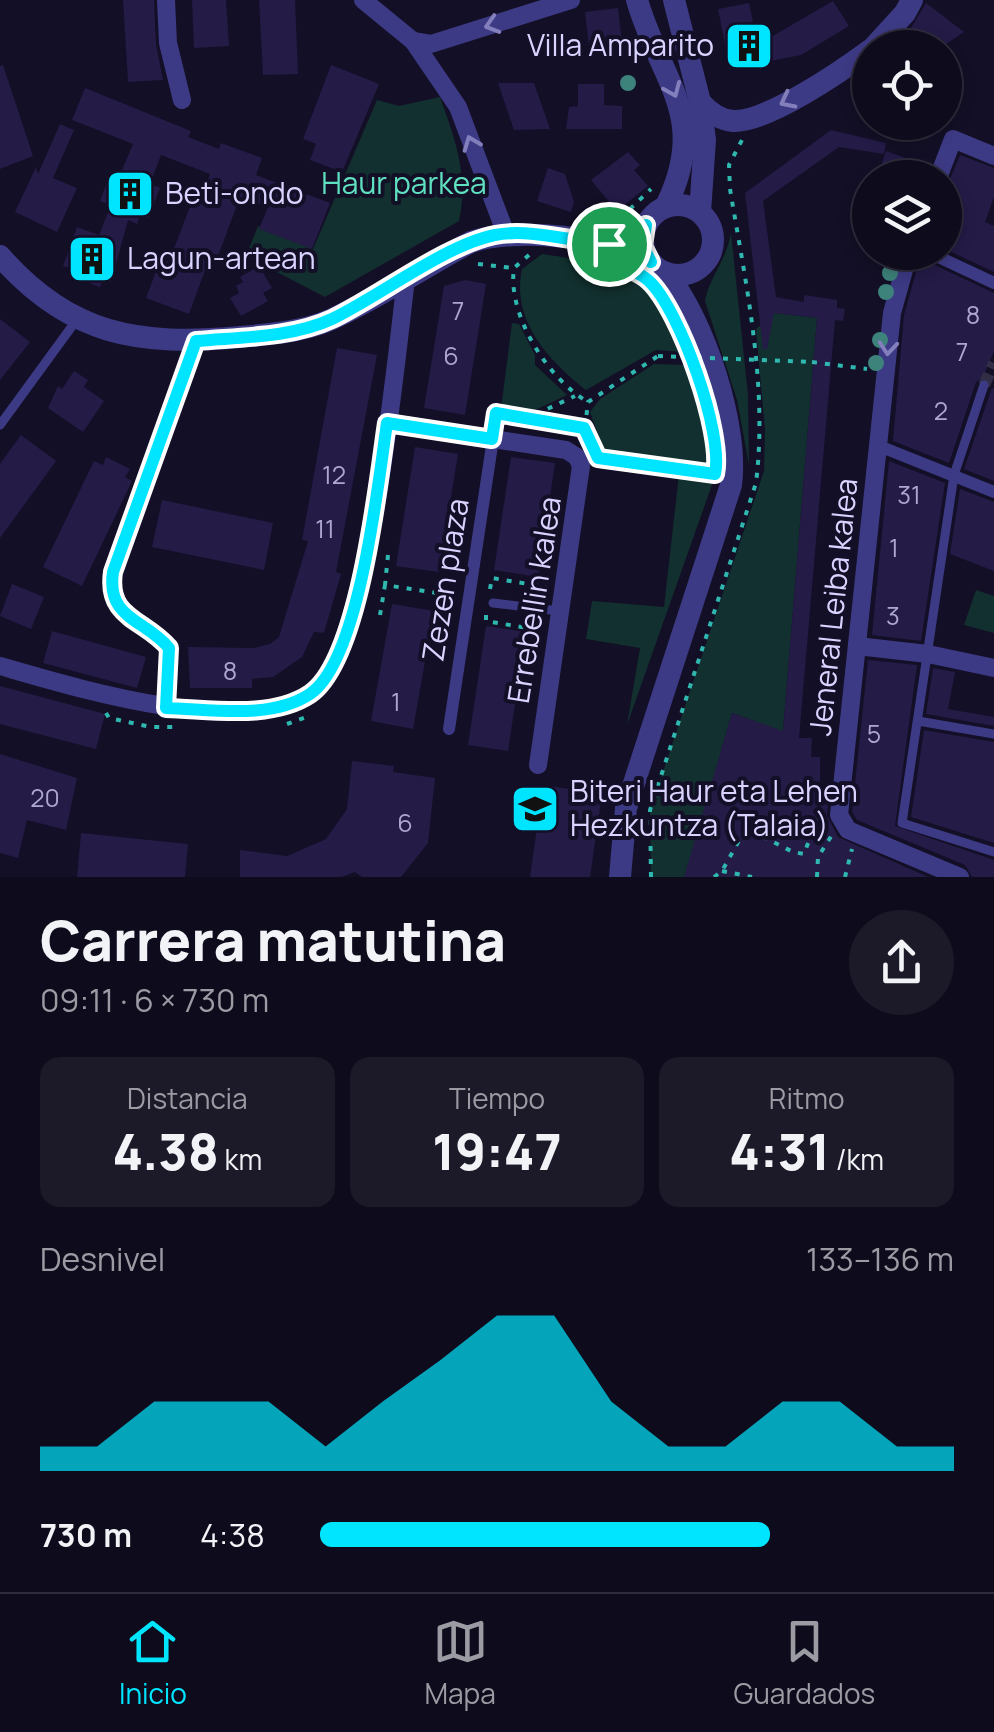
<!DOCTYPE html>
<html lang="es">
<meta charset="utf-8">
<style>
:root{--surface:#0e0b1c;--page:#1c1929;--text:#f1f3f6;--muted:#9b9ba3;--line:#2e2b3b;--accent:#00e5ff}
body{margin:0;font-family:Manrope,sans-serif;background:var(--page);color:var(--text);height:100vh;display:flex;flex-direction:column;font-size:38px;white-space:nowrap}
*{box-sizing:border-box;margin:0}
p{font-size:32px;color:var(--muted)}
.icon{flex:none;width:55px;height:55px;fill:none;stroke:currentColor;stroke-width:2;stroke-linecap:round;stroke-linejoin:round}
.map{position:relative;height:877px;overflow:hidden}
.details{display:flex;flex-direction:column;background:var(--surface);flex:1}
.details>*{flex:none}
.buttons{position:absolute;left:852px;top:30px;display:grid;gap:20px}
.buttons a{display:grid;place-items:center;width:110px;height:110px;border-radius:50%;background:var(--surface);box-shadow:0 5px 15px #0003,0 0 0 2px var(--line);font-size:50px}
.pin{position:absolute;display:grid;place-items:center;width:85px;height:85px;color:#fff;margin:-42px;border:5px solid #fff;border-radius:50%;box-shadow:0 2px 10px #0007}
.round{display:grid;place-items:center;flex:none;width:105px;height:105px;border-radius:52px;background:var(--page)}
.head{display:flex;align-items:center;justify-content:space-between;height:170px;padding:0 40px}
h1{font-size:55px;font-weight:800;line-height:75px}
.stats{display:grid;grid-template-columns:repeat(3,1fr);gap:15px;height:170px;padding:10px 40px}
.stats div{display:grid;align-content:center;border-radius:20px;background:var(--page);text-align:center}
.stats b{font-size:50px;font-weight:800}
.stats small{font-size:28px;font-weight:400}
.stats p{font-size:28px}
.chart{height:280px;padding:20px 40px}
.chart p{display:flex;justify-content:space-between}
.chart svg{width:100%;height:180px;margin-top:10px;fill:var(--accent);opacity:.7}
ul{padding:0 40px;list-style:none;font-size:32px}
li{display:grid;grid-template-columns:160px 120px 1fr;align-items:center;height:75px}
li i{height:25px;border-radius:12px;background:var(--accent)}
.menu{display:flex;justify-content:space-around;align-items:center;height:140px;border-top:2px solid var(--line);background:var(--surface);font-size:28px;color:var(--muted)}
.menu a{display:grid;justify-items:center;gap:5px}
.menu .current{color:var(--accent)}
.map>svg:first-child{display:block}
.green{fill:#12302f}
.building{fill:#241b47}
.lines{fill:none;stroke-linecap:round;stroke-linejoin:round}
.pedestrian-tunnel{stroke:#312d47;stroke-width:12;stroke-dasharray:12 6;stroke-linecap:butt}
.path{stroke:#2fb8b0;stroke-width:4;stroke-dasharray:5 8;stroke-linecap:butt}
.service{stroke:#3d3a85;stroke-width:9}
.pedestrian{stroke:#3d3a85;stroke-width:12}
.minor{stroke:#3d3a85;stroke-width:18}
.tertiary{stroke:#3d3a85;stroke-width:22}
.path-bridge{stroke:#2fb8b0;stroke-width:4;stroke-dasharray:5 8;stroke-linecap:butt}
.tree{fill:#3d827b}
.oneway{stroke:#837fbc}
.route-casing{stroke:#fff;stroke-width:20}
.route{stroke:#00e5ff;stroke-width:12}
.labels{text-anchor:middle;stroke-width:8;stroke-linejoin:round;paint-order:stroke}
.number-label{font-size:25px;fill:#aca6d1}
.poi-label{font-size:30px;fill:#d9d4ff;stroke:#130f26;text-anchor:start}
.park-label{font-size:30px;fill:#5fe0c0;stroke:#130f26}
.street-label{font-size:30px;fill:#d9d4ff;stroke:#130f26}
</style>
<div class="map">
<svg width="994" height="877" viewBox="0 0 994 877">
<rect width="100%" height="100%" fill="#130f26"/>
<!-- green -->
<g class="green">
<path d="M440 97C455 139 469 176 459 221L325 297 246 256 258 226 313 249 377 100 399 106Z"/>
<path d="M731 233 748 395 749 465 737 400 705 301C710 276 726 261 731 233Z"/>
<path d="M542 254C630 267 648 267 682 352L656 350 586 390C548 360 511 320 522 269Z"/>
<path d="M774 313 817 318 782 743 756 741 757 722 732 713 685 877H651L650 810 764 471 765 430 756 329Z"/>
<path d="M512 323 519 324 535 355V365L567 395 529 413 501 409Z"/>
<path d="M654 364 686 365 713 439 714 468 604 451 590 412 600 399Z"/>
<path d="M679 474 714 479 627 725 640 648 586 639 592 601 664 607Z"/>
<path d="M976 590 994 596V633L964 625Z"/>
</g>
<!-- building -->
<g class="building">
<path d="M123 0H154L156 44 163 80 128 82Z"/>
<path d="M192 0H226L229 46 194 48Z"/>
<path d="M259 0H295L298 74 263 75Z"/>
<path d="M833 1 849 26 801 55 730 69 718 9 749 3 755 32 770 29 771 37Z"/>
<path d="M926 3 964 32 940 48H932L911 28Z"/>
<path d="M618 8 623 51 590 54 585 12Z"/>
<path d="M3 65 33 156 0 169V66Z"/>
<path d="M331 65 379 84 342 172 310 160 316 144 303 139Z"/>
<path d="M498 83H534L550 129 514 130Z"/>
<path d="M578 84H604V105L622 106V129H566L569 107 578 106Z"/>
<path d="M85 88 191 131 188 137 219 149 221 143 262 158 256 175 330 203 312 249 259 229 268 207 240 197 218 256 211 254 189 314 146 298 161 258 169 262 192 201 198 204 210 174 161 155 150 184 160 188 148 218 140 215 137 224 128 220 111 282 103 279 100 287 70 276 72 269 63 266 77 227 99 235 111 205 100 201 111 172 120 175 133 144 72 120Z"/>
<path d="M60 124 74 130 53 178 77 188 57 232 15 212 36 167 38 174Z"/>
<path d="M831 130 886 143 884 154 839 147 763 201 776 297 804 302V295L837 300V308L845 309 843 321 835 320 799 738H812L811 757H820V792L829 793 827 815 838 837 928 877H684L732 713 783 731 817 318 774 313 767 349H763L745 193Z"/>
<path d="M886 151 919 163 914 178H877Z"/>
<path d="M628 152 640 165 634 170 648 186 617 211 591 180Z"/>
<path d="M960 155 994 168V197L985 222 994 226V272L945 249V191Z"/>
<path d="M548 168 565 174 574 202 571 212 537 201Z"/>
<path d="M920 258 994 293V351L983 377 976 382 949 463 893 441 904 315Z"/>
<path d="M259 266 272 288 263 293 268 301 241 316 230 298 239 293 236 286 243 282 240 277Z"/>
<path d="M465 280 486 284 465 415 424 408 444 286Z"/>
<path d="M0 319 30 342 0 380Z"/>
<path d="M337 348 377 355 336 572 341 574 324 633 314 632 302 657 273 677 252 679V688H190L188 647 254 648 270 644 279 637 308 541 302 540Z"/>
<path d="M74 371 88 380 84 387 104 401 83 432 48 408 58 386 62 389Z"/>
<path d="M992 388 994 389V481L964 469Z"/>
<path d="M21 435 56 461 0 538V464Z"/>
<path d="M415 447 458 454 439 572 396 566Z"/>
<path d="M106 457 130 469 125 477 132 481 82 586 43 567 94 461 103 465Z"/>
<path d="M511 457 555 463 538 577 494 570Z"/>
<path d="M889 461 945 483 921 641 872 635Z"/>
<path d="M960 489 994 502V571L950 554Z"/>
<path d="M162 500 273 523 264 570 152 547Z"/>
<path d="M12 584 44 597 31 629 0 616Z"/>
<path d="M392 604 434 611 413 729 371 721Z"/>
<path d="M486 626 526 632 508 751 468 745Z"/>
<path d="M52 631 146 657 137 688 43 663Z"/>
<path d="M868 660 917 665 895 826 994 860V877H972L965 865 857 820 852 812Z"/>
<path d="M933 668 955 672 948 709 994 717V726L926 714Z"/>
<path d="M0 686 105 714 96 749 0 724Z"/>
<path d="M924 730 994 742V843L911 817Z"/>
<path d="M0 754 77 778 66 830 27 820 18 858 0 853Z"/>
<path d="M352 761 394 766 393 772 435 778 428 843 401 877H362L355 872 342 877H240V850L287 856 326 839 347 809Z"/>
<path d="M543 785 602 794 590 877H530Z"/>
<path d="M81 833 188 844 185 877H77Z"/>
</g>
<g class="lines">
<!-- pedestrian-tunnel -->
<path class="pedestrian-tunnel" d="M984 385 994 363"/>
<!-- path -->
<g class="path">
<path d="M610 223 611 218 630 209 651 189"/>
<path d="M529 255 514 268C507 315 548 379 588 402"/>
<path d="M478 264 513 268"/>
<path d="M812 362 867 369"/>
<path d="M530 417 585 428 591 444"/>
<path d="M494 424 496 413 530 417 575 396"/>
<path d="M585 428 588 402 658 356"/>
<path d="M597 457 711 474"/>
<path d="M388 555 385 585 456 596"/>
<path d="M118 559 144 488"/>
<path d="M490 589 492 578 546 587"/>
<path d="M380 615 385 585"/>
<path d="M486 615V621L539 630"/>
<path d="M106 713 109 718 151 727H178"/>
<path d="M287 724 306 717"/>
<path d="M722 871 752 877"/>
<path d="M651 877 650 810 756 483C768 385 746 285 730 189L729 165 742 140"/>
<path d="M714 877 722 871 746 828 793 852 804 854 820 811"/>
<path d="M817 877 818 857 832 835"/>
<path d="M845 877 852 849"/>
</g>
<!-- service -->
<g class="service">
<path d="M984 385 954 475 902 823 994 852"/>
<path d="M0 425 78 318"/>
<path d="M150 474 196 343"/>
<path d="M113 572C106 619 145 619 169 648L166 708"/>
<path d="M493 603 559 611"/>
<path d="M918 721 994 734"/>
</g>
<!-- pedestrian -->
<g class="pedestrian">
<path d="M928 252 994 283"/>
<path d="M879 446 994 492"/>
<path d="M449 729 493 439"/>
</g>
<!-- minor -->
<g class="minor">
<path d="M166 0 168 43 182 100"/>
<path d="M363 0 413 41 458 107 506 234"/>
<path d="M413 41 431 44 571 0"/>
<path d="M938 178 953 139 994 156"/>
<path d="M909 252 892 313 839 815 848 830 960 877"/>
<path d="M387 423 566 450 577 457 581 466 538 765"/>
<path d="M857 646 928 654 994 668"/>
<path d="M0 666C73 687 242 739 310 694 370 654 396 358 406 279"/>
</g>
<!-- tertiary -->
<g class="tertiary">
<path d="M637 0C661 83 710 116 666 206"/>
<path d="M674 0 700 102 705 140 700 212"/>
<path d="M873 48 905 13 912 0"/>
<path d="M700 102C709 112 720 120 733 121 766 123 843 70 870 50"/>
<circle cx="678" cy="240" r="35"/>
<path d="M0 256C70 336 139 346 240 337 270 334 302 332 330 320 379 298 424 267 471 242 514 227 614 236 651 263"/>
<path d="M620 877 626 808 731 485C739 426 704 320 666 273"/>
</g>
<!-- path-bridge -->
<path class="path-bridge" d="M658 356 812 362"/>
</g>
<!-- trees -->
<g class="tree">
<circle cx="628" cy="83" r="8"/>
<circle cx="890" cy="273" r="8"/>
<circle cx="886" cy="292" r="8"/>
<circle cx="880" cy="340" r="8"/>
<circle cx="876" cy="363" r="8"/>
</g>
<!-- one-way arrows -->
<defs><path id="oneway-chevron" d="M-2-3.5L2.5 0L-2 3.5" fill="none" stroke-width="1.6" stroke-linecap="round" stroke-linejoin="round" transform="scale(2.5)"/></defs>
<g class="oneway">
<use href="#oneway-chevron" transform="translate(492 25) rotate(163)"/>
<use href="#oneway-chevron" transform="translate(673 90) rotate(67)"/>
<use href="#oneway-chevron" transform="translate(787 101) rotate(153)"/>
<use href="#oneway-chevron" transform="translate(471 143) rotate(-111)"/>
<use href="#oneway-chevron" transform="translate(888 348) rotate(95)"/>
</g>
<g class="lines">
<!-- route casing -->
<g class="route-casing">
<path id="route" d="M609 244C572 242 532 228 495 235 445 245 380 296 332 319 291 338 240 337 196 341L113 572C106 619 145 619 169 648L166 708C211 709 271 720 310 694 360 660 378 483 387 423L492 439 496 413 584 428 598 458 715 474C724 434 680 310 649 281 638 271 622 266 608 262L609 244 646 225 643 246 651 262 631 250 609 244"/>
</g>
<!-- route -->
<use href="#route" class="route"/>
</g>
<!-- icons -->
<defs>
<g id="building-square" transform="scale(2.5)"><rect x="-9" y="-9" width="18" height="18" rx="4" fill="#00e5ff" stroke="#130f26"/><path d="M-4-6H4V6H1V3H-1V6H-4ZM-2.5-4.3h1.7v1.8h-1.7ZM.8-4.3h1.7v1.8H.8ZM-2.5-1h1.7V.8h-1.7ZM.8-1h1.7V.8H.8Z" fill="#111"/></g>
<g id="school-square" transform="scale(2.5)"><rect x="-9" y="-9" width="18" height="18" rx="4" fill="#00e5ff" stroke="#130f26"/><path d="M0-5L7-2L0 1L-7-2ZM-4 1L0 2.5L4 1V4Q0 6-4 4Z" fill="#111"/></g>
</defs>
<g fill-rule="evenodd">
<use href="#building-square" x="749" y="46"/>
<use href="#building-square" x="130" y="194"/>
<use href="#building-square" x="92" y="259"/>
<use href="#school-square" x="535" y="809"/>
</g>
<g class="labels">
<!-- number labels -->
<g class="number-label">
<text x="458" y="320">7</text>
<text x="973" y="324">8</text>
<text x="962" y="361">7</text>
<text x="451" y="365">6</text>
<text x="941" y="420">2</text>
<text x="334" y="484">12</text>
<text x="909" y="504">31</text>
<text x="325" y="538">11</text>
<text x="894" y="557">1</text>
<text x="893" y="625">3</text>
<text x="230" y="680">8</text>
<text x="396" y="711">1</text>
<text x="874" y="743">5</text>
<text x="45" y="807">20</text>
<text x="405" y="832">6</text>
</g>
<!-- poi labels -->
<g class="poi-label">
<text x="714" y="56" text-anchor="end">Villa Amparito</text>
<text x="165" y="204">Beti-ondo</text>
<text x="127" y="269">Lagun-artean</text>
<text x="570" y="802">Biteri Haur eta Lehen<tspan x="570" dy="34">Hezkuntza (Talaia)</tspan></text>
</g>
<!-- park labels -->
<g class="park-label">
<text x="404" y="194">Haur parkea</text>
</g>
<!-- street labels -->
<g class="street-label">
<text transform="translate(446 580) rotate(-81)" y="10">Zezen plaza</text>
<text transform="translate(535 600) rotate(-81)" y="10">Errebellin kalea</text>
<text transform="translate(834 607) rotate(-84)" y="10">Jeneral Leiba kalea</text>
</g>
</g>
</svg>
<div class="buttons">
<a><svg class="icon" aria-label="locate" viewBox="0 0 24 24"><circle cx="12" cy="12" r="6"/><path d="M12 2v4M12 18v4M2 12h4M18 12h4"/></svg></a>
<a><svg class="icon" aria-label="layers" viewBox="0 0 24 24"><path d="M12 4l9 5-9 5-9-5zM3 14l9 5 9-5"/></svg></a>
</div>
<div class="pin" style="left:609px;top:244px;background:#1e9e55"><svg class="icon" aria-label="arrive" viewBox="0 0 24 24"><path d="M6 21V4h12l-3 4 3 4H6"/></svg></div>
</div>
<section class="details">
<div class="head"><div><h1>Carrera matutina</h1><p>09:11 · 6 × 730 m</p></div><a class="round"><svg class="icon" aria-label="share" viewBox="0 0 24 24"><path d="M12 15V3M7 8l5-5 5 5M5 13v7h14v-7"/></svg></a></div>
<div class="stats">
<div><p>Distancia</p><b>4.38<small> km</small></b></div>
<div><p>Tiempo</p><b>19:47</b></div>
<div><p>Ritmo</p><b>4:31<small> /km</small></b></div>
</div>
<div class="chart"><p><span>Desnivel</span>133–136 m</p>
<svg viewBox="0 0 160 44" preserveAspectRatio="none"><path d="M0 44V38L10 38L20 27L30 27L40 27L50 38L60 27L70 17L80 6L90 6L100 27L110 38L120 38L130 27L140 27L150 38L160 38V44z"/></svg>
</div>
<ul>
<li><b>730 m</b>4:38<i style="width:71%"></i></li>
</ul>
</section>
<nav class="menu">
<a class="current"><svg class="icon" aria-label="home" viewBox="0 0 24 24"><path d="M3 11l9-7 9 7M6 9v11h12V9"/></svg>Inicio</a>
<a><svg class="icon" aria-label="map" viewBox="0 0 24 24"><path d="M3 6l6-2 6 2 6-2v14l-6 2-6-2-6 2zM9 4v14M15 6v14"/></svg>Mapa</a>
<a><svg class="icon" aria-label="saved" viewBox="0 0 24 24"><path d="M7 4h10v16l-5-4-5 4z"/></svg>Guardados</a>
</nav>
